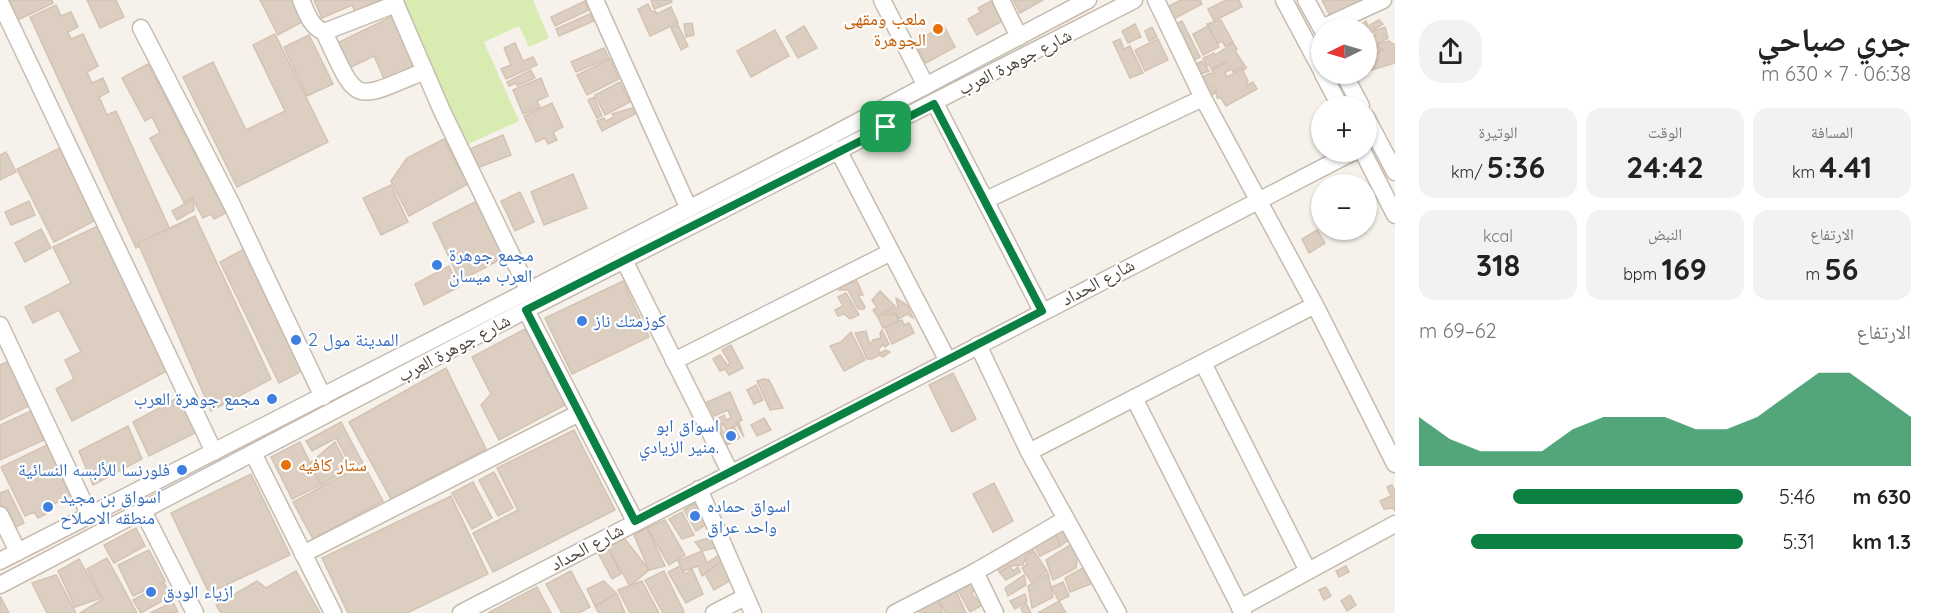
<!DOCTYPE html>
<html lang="ar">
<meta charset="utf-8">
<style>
:root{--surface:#fff;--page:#f2f2f2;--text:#222;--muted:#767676;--accent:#0b8043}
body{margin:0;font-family:Quicksand,"Noto Naskh Arabic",sans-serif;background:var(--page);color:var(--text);direction:rtl;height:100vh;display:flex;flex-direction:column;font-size:22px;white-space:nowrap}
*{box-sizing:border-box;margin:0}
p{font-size:20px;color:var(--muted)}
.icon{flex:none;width:33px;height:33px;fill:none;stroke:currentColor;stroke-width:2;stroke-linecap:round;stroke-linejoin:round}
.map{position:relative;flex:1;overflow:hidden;direction:ltr}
.details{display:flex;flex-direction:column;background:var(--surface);width:540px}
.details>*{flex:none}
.needle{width:39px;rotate:265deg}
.controls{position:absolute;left:1311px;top:18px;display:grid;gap:12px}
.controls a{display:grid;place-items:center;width:66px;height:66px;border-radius:50%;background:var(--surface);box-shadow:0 2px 4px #0004;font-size:30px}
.pin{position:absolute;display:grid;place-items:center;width:51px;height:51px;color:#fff;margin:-26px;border-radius:12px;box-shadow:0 3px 9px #0006}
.round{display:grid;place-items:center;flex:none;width:63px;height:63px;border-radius:24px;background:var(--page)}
.headline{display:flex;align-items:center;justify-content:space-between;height:102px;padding:0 24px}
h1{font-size:33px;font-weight:800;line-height:45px}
.metrics{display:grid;grid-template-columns:repeat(3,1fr);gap:9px;height:102px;padding:6px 24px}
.metrics div{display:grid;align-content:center;border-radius:15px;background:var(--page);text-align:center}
.metrics b{font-size:30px;font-weight:800}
.metrics small{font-size:16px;font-weight:400}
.metrics p{font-size:16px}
.chart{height:168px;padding:12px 24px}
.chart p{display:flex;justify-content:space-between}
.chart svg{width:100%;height:108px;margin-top:6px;fill:var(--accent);opacity:.7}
ul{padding:0 24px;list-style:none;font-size:20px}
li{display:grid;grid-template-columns:96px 72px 1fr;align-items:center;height:45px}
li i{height:15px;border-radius:8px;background:var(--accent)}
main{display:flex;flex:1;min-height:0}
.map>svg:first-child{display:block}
.green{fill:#d8ecb2}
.building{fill:#dccfc2;stroke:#d4c3b2;stroke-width:1.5}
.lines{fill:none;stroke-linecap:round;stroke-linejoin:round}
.minor-casing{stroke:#c6bbaf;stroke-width:19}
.minor{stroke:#fff;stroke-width:16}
.route-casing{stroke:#fff;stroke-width:12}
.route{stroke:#0b8043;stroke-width:8}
.food-dot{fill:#e8710a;stroke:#fff;stroke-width:2}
.shop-dot{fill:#3f7fe0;stroke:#fff;stroke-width:2}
.labels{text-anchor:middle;stroke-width:4.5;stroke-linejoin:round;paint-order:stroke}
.food-label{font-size:18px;fill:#c56008;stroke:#fff;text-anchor:end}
.street-label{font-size:18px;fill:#4b4238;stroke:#fff}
.shop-label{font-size:18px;fill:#366cbe;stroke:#fff;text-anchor:start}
</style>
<main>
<section class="details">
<div class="headline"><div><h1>جري صباحي</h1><p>06:38 · 7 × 630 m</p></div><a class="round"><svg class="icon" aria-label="share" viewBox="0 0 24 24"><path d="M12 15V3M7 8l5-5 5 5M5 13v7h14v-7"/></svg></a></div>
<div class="metrics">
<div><p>المسافة</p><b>4.41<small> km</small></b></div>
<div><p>الوقت</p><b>24:42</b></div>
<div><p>الوتيرة</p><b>5:36<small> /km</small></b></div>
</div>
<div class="metrics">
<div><p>الارتفاع</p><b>56<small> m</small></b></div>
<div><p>النبض</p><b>169<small> bpm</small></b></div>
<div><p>kcal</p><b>318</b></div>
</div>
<div class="chart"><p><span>الارتفاع</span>62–69 m</p>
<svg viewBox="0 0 160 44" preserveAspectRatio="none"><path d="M0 44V24L10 33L20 38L30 38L40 38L50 29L60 24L70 24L80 24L90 29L100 29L110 24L120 15L130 6L140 6L150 15L160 24V44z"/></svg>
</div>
<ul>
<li><b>630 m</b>5:46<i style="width:71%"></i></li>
<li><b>1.3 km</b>5:31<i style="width:84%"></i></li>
</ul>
</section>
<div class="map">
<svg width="1395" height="613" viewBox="0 0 1395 613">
<rect width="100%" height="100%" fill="#f6f2eb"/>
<!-- green -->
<path class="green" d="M401 0H533L549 38 529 47 519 26 484 42 519 121 464 146Z"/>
<!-- building -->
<g class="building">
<path d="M7 0H52L53 3 16 21Z"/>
<path d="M87 0H116L124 17 100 28Z"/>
<path d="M260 0H293L304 21 278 35Z"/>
<path d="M314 0H386L357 16 352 5 322 18Z"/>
<path d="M651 0H671L672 2 654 9Z"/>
<path d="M993 0 1006 19 977 35 968 19 981 12 978 8Z"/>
<path d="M1013 0H1043L1020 13Z"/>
<path d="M1181 0H1200L1202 4 1172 20 1165 8Z"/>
<path d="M1226 0H1239L1242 7 1214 21 1208 9Z"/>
<path d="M1322 0H1363L1330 16Z"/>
<path d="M585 1 589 10 555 26 551 17Z"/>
<path d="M648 4 652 12 655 11 657 14 671 7 678 23 650 36 638 9Z"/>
<path d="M56 5 61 16 71 12 78 27 68 32 71 39 83 34 98 66 87 72 92 83 103 78 109 92 99 97 107 115 116 111 171 232 136 248 30 17Z"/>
<path d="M590 14 594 21 559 36 556 29Z"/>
<path d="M393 16 416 70 386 83 374 56 345 70 333 45Z"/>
<path d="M1221 20 1233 42 1225 46 1222 41 1218 44 1207 24Z"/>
<path d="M1379 20 1383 24 1375 29 1374 26V31L1367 35 1366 28 1362 24 1366 21 1368 26Z"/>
<path d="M1182 21 1200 57 1193 61 1174 25Z"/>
<path d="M692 23 694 35 686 37 684 24Z"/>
<path d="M1135 24 1141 37 1128 43 1122 31Z"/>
<path d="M678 25 688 46 681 50 671 28Z"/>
<path d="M804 26 817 48 798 58 786 37Z"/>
<path d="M944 26 955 47 926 63 914 42Z"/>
<path d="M1208 26 1219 47 1203 55 1193 34Z"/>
<path d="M1152 27 1157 37 1149 41 1145 31Z"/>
<path d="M1385 27 1388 38 1375 45 1383 50 1377 53 1374 47 1366 50 1367 35 1368 38 1375 36 1374 31Z"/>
<path d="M775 30 789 56 751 77 737 51Z"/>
<path d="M275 34 328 142 237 187 183 77 213 62 246 130 285 111 253 45Z"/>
<path d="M309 35 333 84 307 96 284 47Z"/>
<path d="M1120 39 1124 49 1130 46 1143 73 1130 78 1113 42Z"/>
<path d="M1158 39 1168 60 1145 71 1135 50Z"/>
<path d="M1389 41 1395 45V63L1368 71 1366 53 1373 49 1377 53 1383 50 1375 45Z"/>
<path d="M515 43 523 61 533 57 537 65 506 79 501 69 511 65 504 48Z"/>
<path d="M1233 43 1237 49 1235 51 1245 66 1233 72 1227 61 1211 69 1209 64 1207 66 1203 58 1214 53 1215 55Z"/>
<path d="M604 48 609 58 576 72 571 62Z"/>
<path d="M610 59 619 79 587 95 577 75Z"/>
<path d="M1202 61 1209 71 1200 74 1196 64Z"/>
<path d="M1226 63 1230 70 1225 72 1227 77 1247 67 1243 71 1248 81 1246 86 1253 82 1257 89 1226 106 1221 98H1217L1215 86 1212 87 1215 93 1210 96 1202 77 1210 73 1214 75 1212 70Z"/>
<path d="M148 64 226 213 214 219 211 214 203 218 192 198 184 202 150 138 160 133 152 117 145 121 122 78Z"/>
<path d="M531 70 535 78 517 86 516 83 509 86 507 82Z"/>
<path d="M541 78 548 96 537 101 540 107 523 114 513 90Z"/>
<path d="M620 82 630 102 605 115 595 95Z"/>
<path d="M594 97 602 116 597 118 588 100Z"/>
<path d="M552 103 563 127 553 132 557 140 548 144 545 138 536 142 524 116Z"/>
<path d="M632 108 635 114 602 131 597 121 604 118 606 121 614 117 612 114Z"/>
<path d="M503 135 511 155 477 168 470 149Z"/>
<path d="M444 139 468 184 409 216 391 181 407 158Z"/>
<path d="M62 147 98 219 54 242 17 169Z"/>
<path d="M6 152 16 172 0 180V155Z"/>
<path d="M573 174 587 208 544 225 531 192Z"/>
<path d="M391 185 408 222 381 235 363 198Z"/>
<path d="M520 192 534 222 515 231 501 201Z"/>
<path d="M193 199 194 210 177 220 172 211Z"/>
<path d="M479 200 505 257 460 281 433 223Z"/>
<path d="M29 201 35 215 11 225 5 212Z"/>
<path d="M195 216 271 379 211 411 138 243Z"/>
<path d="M102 224 169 370 72 421 56 389 74 379 65 360 81 352 59 310 33 323 25 307 71 283 53 247Z"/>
<path d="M41 229 51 248 25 262 15 243Z"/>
<path d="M1317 230 1325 243 1309 253 1302 239Z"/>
<path d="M246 248 306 369 279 383 220 262Z"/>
<path d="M449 266 459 287 424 305 415 284Z"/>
<path d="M623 281 649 337 572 374 545 318Z"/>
<path d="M857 281 863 295H858L865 307 864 309H858L848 290H839L844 285Z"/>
<path d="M880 291 895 306 877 316 873 310 877 307 872 300Z"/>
<path d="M846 293 859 315 850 319 844 314 838 316 835 310 843 306 838 297Z"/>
<path d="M896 298 907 305 913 318 907 314 899 319 896 313 889 314 887 312 898 307Z"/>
<path d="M886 313 888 316 895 314 899 321 883 328 878 317Z"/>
<path d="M902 320 904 325 909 323 914 333 892 344 885 328Z"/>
<path d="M525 329 565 405 499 440 481 405 491 394 472 357Z"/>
<path d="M882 330 889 344 885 347 883 344 878 350 880 353 886 350 890 352 883 357 879 355 872 359H867L855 333 866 331 870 345 873 340 881 338 880 333Z"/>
<path d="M851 332 865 360 844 371 830 346 841 342Z"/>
<path d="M731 345 743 368 729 375 725 369 720 371 713 359 720 355 728 366 730 363 722 350Z"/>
<path d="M9 361 29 406 0 420V365Z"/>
<path d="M446 368 486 449 391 499 349 422Z"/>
<path d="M953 373 976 419 952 432 929 385Z"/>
<path d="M764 379 769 380 783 408 770 410 757 381Z"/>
<path d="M756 385 763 400 754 404 747 390Z"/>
<path d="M730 392 742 420 735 423H739L744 437 737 425 726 430 723 423 721 428 724 433 734 427 740 438 727 445 714 422 719 426 717 419 724 415 726 420 731 418 728 410 714 416 707 402Z"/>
<path d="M181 396 197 432 149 456 133 422Z"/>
<path d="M31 411 44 440 0 460V425Z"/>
<path d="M764 418 771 430 757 436 751 425Z"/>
<path d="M341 422 383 501 313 539 293 502 353 470 336 438 312 451 306 441Z"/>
<path d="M128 426 142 459 93 485 79 451Z"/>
<path d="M574 430 615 510 493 572 473 533 518 510 497 468Z"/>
<path d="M300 442 321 485 292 499 271 457Z"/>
<path d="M335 442 349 469 321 485 310 463Z"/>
<path d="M47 445 71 495 50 506 52 511 38 518 34 512 25 516 1 467Z"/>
<path d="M494 472 513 508 498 516 479 480Z"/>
<path d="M251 474 290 555 209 593 171 513Z"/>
<path d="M473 482 492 518 472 529 452 493Z"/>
<path d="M994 483 1013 521 993 532 973 494Z"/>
<path d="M1392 485 1395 492V511L1393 508 1384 509 1380 501 1391 496 1387 487Z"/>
<path d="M8 490 24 523 12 529 0 503V493Z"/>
<path d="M451 496 488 574 407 613H348L322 558Z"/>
<path d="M695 503 707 524 696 531 684 510Z"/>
<path d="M682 512 694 535 682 539 669 519Z"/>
<path d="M665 520 685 555 669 565 647 528Z"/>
<path d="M1061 523 1073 537 1060 546 1056 534Z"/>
<path d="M136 528 145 546 114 563 104 545Z"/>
<path d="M647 528 665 566 649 570 634 535Z"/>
<path d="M1056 534 1060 546 1040 556 1031 540Z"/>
<path d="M712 537 715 548 702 551 695 542Z"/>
<path d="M624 538 649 570 630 586 607 546Z"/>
<path d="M1078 540 1086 555 1077 560 1076 568 1053 580 1046 560Z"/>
<path d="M1029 544 1034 551 1026 555 1023 565 1010 566 1000 573 993 562 1021 555Z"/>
<path d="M607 546 621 574 612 579 598 553Z"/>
<path d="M149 550 165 581 133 596 118 565Z"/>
<path d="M702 551 707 563 721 554 725 558 702 576 698 566 683 571 678 561Z"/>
<path d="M1034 551 1047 571 1031 582 1022 568 1027 564 1025 559Z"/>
<path d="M107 558 137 613H80L103 599 87 569Z"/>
<path d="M725 558 736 577 714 590 705 574Z"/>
<path d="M79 559 101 598 75 607 58 571Z"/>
<path d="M1088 565 1093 583 1070 592 1065 578Z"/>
<path d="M680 566 685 574 692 569 703 594 686 603 668 572Z"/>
<path d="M1010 566 1013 571 1018 567 1020 572 1006 580 1000 573Z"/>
<path d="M1346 566 1349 572 1339 577 1336 571Z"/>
<path d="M296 571 320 613H221L216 605 257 581 266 588Z"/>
<path d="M571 571 590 607 579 613H562L546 584Z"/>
<path d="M664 571 684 612 681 613H663L645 580Z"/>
<path d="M975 572 982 586 971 593 982 605 970 612 954 583Z"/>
<path d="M1048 573 1053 597 1032 608 1028 586Z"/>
<path d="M56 575 76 613H47L32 583Z"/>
<path d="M1024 575 1026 585 1008 596 1005 588Z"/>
<path d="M604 581 617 594 595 606 587 589Z"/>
<path d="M642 581 659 613H630L618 590Z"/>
<path d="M1063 582 1069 596 1059 601 1051 587Z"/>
<path d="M164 583 171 596 141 613 133 600Z"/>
<path d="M537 587 551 613H488Z"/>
<path d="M1326 587 1331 596 1324 600 1319 590Z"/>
<path d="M955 589 966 613H946L935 595Z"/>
<path d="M617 594 625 613H599L595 606Z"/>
<path d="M1025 594 1027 601 1015 609 1010 601Z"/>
<path d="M1350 595 1356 605 1347 611 1341 601Z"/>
<path d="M0 596 9 613H0Z"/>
<path d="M938 600 943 613H920L915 603Z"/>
<path d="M1059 601 1066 613H1038Z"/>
<path d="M173 602 178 612 150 613Z"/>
<path d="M1026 603 1031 613H1023L1021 608Z"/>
</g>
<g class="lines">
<!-- minor casing -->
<g class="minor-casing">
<g id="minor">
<path d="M301 0C307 13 310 26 324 32L396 4"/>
<path d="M394 0 442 111 528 289"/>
<path d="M595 0 689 209"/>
<path d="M882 0 926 86"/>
<path d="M1001 0 1019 37"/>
<path d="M1156 0 1203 98 1315 305 1395 464"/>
<path d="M1284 0 1322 71"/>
<path d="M1306 0 1322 29"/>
<path d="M0 2 214 452"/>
<path d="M141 28 231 203 323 397"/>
<path d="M1322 28 1383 0"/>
<path d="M324 32C359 105 350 102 425 71"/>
<path d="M1323 74 1340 106"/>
<path d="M1344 74 1361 106"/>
<path d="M935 103 1042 311"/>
<path d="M1366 117 1395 172"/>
<path d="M838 150 948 361"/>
<path d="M1363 152 1395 215"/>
<path d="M986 200 1203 98"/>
<path d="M624 260 731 474"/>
<path d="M526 310 635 521"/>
<path d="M0 325 90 516"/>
<path d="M978 345 1029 452 1118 613"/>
<path d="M674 361 891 252"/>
<path d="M1203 363 1307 569"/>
<path d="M1134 398 1243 613"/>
<path d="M1029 452 1315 305"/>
<path d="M253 453 333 613"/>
<path d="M699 489 753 613"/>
<path d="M143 511 195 613"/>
<path d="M0 515 18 552"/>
<path d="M303 554 579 413"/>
<path d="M0 561 825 139 1088 0"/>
<path d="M975 572 995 613"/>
<path d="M0 585 526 310 1134 0"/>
<path d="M1240 608 1395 524"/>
<path d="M461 613 1353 152"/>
<path d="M714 613 745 597"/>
<path d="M895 613 975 572 1066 519"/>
</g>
</g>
<!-- minor -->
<use href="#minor" class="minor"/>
</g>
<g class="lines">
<!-- route casing -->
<g class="route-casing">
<path id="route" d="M934 104 1042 311 635 521 526 310Z"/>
</g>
<!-- route -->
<use href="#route" class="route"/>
</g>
<!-- markers -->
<g class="food-dot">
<circle cx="938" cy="29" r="6"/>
<circle cx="286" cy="465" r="6"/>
</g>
<g class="shop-dot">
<circle cx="437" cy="265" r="6"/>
<circle cx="582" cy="321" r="6"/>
<circle cx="296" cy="340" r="6"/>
<circle cx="272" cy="399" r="6"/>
<circle cx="731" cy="436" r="6"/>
<circle cx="182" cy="470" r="6"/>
<circle cx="48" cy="507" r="6"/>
<circle cx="695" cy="516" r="6"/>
<circle cx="151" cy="592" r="6"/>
</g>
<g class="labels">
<!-- food labels -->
<g class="food-label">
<text x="926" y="25">ملعب ومقهى<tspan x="926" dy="21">الجوهرة</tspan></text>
<text x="298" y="471" text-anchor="start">ستار كافيه</text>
</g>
<!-- street labels -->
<g class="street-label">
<text transform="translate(1015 62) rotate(-27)" y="6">شارع جوهرة العرب</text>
<text transform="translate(1098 282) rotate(-28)" y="6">شارع الحداد</text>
<text transform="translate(454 348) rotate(-28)" y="6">شارع جوهرة العرب</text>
<text transform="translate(587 547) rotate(-28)" y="6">شارع الحداد</text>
</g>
<!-- shop labels -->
<g class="shop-label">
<text x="449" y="261">مجمع جوهرة<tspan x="449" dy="21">العرب ميسان</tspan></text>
<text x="594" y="327">كوزمتك ناز</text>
<text x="308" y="346">المدينة مول 2</text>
<text x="260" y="405" text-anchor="end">مجمع جوهرة العرب</text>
<text x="719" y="432" text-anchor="end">اسواق ابو<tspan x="719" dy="21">منير الزيادي.</tspan></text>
<text x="170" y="476" text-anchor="end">فلورنسا للألبسه النسائية</text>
<text x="60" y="503">اسواق بن مجيد<tspan x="60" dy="21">منطقه الاصلاح</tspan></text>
<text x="707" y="512">اسواق حماده<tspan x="707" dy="21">واحد عراق</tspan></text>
<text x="163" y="598">ازياء الودق</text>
</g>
</g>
</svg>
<div class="controls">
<a><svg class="needle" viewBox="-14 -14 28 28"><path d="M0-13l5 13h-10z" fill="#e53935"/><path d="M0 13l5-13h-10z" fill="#767676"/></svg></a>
<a>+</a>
<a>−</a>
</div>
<div class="pin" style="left:886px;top:127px;background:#1e9e55"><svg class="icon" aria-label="arrive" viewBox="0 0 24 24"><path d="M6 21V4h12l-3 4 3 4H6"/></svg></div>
</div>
</main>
